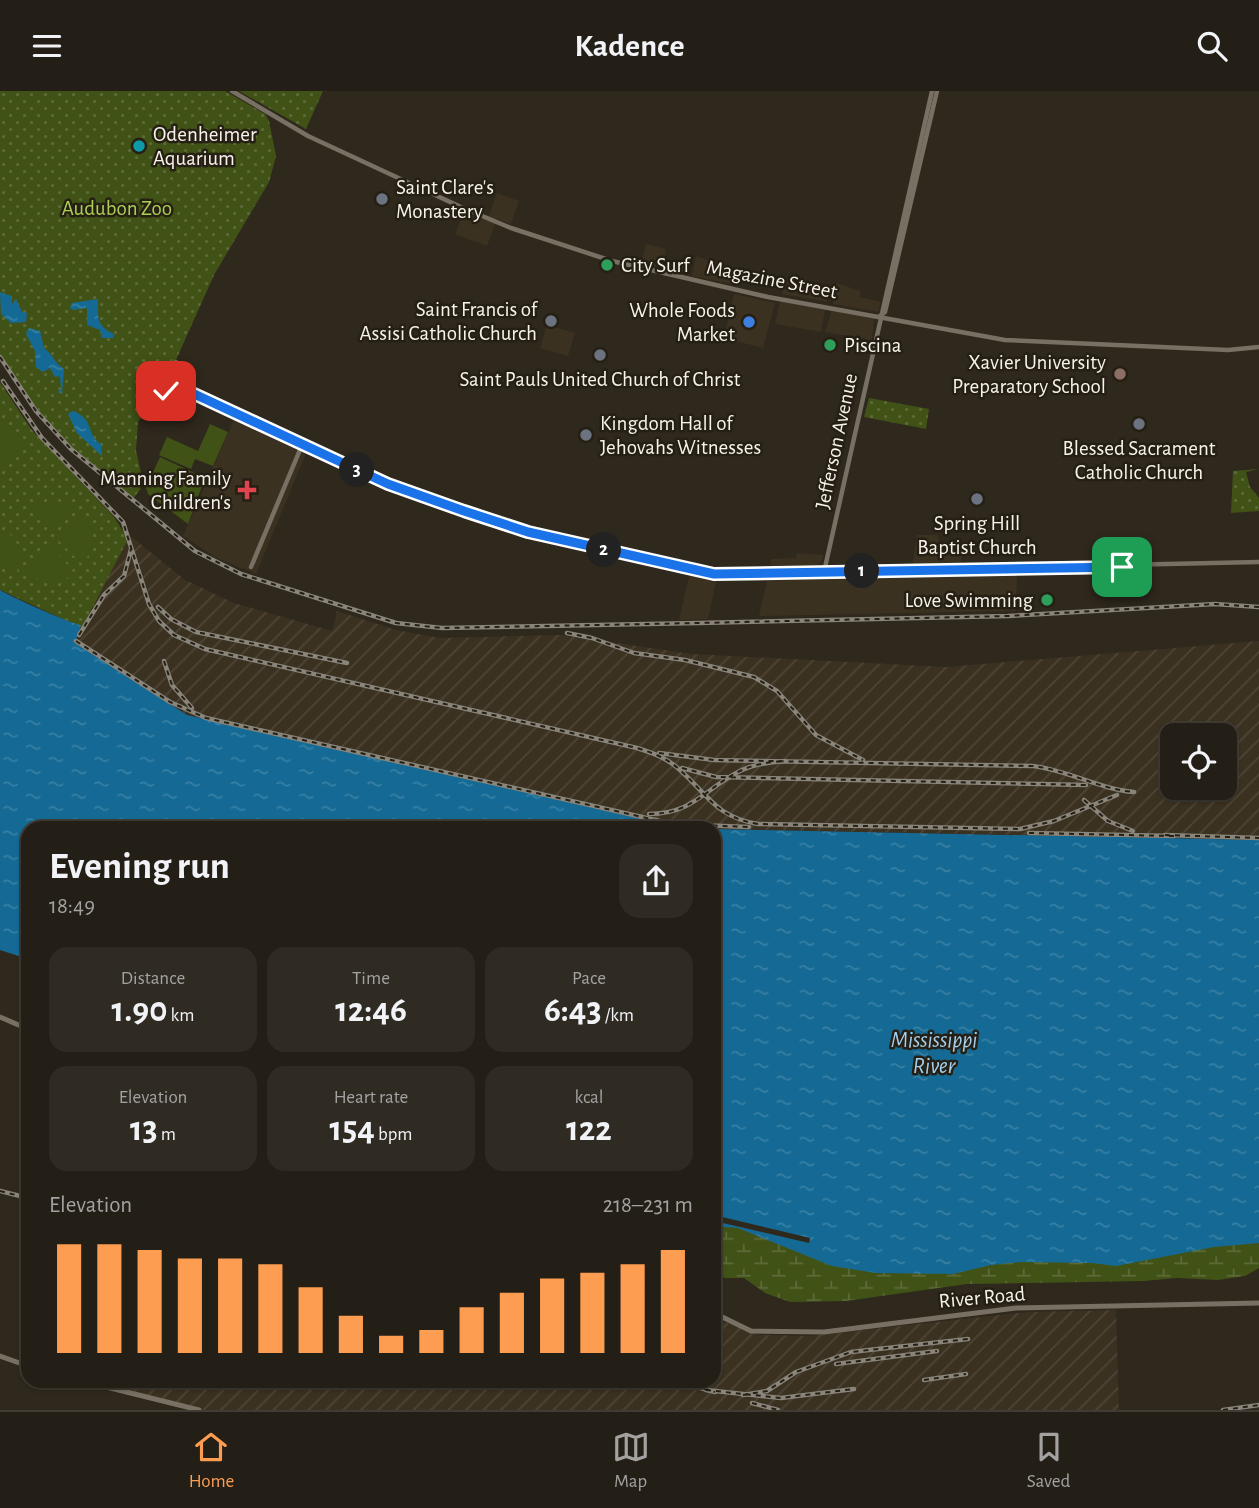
<!DOCTYPE html>
<meta charset="utf-8">
<style>
:root{--surface:#231e16;--page:#2f2b23;--text:#f1f3f6;--muted:#a3a2a1;--line:#403c35;--accent:#fc9d52}
body{margin:0;font-family:"Alegreya Sans",sans-serif;background:var(--page);color:var(--text);height:100vh;display:flex;flex-direction:column;font-size:26px;white-space:nowrap}
*{box-sizing:border-box;margin:0}
p{font-size:23px;color:var(--muted)}
.icon{flex:none;width:38px;height:38px;fill:none;stroke:currentColor;stroke-width:2;stroke-linecap:round;stroke-linejoin:round}
.map{position:relative;flex:1;overflow:hidden}
.details{position:absolute;left:21px;top:730px;width:700px;height:567px;display:flex;flex-direction:column;background:var(--surface);border-radius:21px;box-shadow:0 2px 5px #0004,0 0 0 2px var(--line)}
.details>*{flex:none}
.fabs{position:absolute;left:1160px;top:632px;display:grid;gap:14px}
.fabs a{display:grid;place-items:center;width:77px;height:77px;border-radius:14px;background:var(--surface);box-shadow:0 2px 5px #0004,0 0 0 2px var(--line);font-size:35px}
.pin{position:absolute;display:grid;place-items:center;width:60px;height:60px;color:#fff;margin:-30px;border-radius:14px;box-shadow:0 4px 10px #0006}
.km{position:absolute;width:35px;height:35px;margin:-18px;border-radius:50%;background:#222;color:#fff;font-size:19px;line-height:35px;text-align:center}
.round{display:grid;place-items:center;flex:none;width:74px;height:74px;border-radius:21px;background:var(--page)}
.headline{display:flex;align-items:center;justify-content:space-between;height:119px;padding:0 28px}
h1{font-size:38px;font-weight:700;line-height:52px}
.figures{display:grid;grid-template-columns:repeat(3,1fr);gap:10px;height:119px;padding:7px 28px}
.figures div{display:grid;align-content:center;border-radius:18px;background:var(--page);text-align:center}
.figures b{font-size:35px;font-weight:700}
.figures small{font-size:19px;font-weight:400}
.figures p{font-size:19px}
.chart{height:196px;padding:14px 28px}
.chart p{display:flex;justify-content:space-between}
.chart svg{width:100%;height:126px;margin-top:7px;stroke:var(--accent);stroke-width:6}
header{display:flex;justify-content:space-between;align-items:center;height:91px;padding:0 28px;background:var(--surface);font-size:32px;font-weight:700}
.tab-bar{display:flex;justify-content:space-around;align-items:center;height:98px;border-top:2px solid var(--line);background:var(--surface);font-size:19px;color:var(--muted)}
.tab-bar a{display:grid;justify-items:center;gap:4px}
.tab-bar .selected{color:var(--accent)}
.map>svg:first-child{display:block}
.built{fill:#3b3120}
.industrial{fill:url(#industrial-furrows);fill-rule:evenodd}
.grass{fill:url(#grass-dots)}
.wetland{fill:url(#wetland-marsh)}
.pitch{fill:#415216}
.water{fill:url(#water-ripples)}
.pier{fill:#2f281d}
.lines{fill:none;stroke-linecap:round;stroke-linejoin:round}
.tertiary{stroke:#777063;stroke-width:4.5}
.secondary{stroke:#777063;stroke-width:5}
.rail-casing{stroke:#8a857b;stroke-width:4.5}
.rail{stroke:#251f14;stroke-width:2;stroke-dasharray:5;stroke-linecap:butt}
.route-casing{stroke:#fff;stroke-width:14}
.route{stroke:#1a73e8;stroke-width:9}
.culture-dot{fill:#0f9aa8;stroke:#251f14;stroke-width:2.5}
.worship-dot{fill:#6b7280;stroke:#251f14;stroke-width:2.5}
.leisure-dot{fill:#2e9e5b;stroke:#251f14;stroke-width:2.5}
.shop-dot{fill:#3f7fe0;stroke:#251f14;stroke-width:2.5}
.education-dot{fill:#8d6e63;stroke:#251f14;stroke-width:2.5}
.health-dot{fill:#e0444e;stroke:#251f14;stroke-width:2.5}
.labels{text-anchor:middle;stroke-width:5;stroke-linejoin:round;paint-order:stroke}
.poi-label{font-size:21px;fill:#f7f3eb;stroke:#251f14;text-anchor:start}
.park-label{font-size:21px;fill:#abd053;stroke:#251f14}
.street-label{font-size:21px;fill:#f7f3eb;stroke:#251f14}
.water-label{font-size:23px;font-style:italic;fill:#a3cfed;stroke:#251f14}
</style>
<header><svg class="icon" aria-label="menu" viewBox="0 0 24 24"><path d="M4 6h16M4 12h16M4 18h16"/></svg>Kadence<svg class="icon" aria-label="search" viewBox="0 0 24 24"><circle cx="10" cy="10" r="6"/><path d="M15 15l6 6"/></svg></header>
<div class="map">
<svg width="1259" height="1319" viewBox="0 0 1259 1319">
<defs>
<pattern id="industrial-furrows" width="10" height="10" patternUnits="userSpaceOnUse" patternTransform="scale(1.75)"><rect width="10" height="10" fill="#3b3120"/><path d="M-1 1l2-2M0 10L10 0M9 11l2-2" fill="none" stroke="#4e4536"/></pattern>
<pattern id="grass-dots" width="8" height="8" patternUnits="userSpaceOnUse" patternTransform="scale(1.75)"><rect width="8" height="8" fill="#415216"/><path d="M2 2h.1M6 6h.1" fill="none" stroke="#5d6b38" stroke-width="1.8" stroke-linecap="round"/></pattern>
<pattern id="wetland-marsh" width="20" height="14" patternUnits="userSpaceOnUse" patternTransform="scale(1.75)"><rect width="20" height="14" fill="#415216"/><path d="M1 5h8M5 5V1M11 12h8M15 12V8" fill="none" stroke="#5d6b38"/></pattern>
<pattern id="water-ripples" width="26" height="14" patternUnits="userSpaceOnUse" patternTransform="scale(1.75)"><rect width="26" height="14" fill="#146a95"/><path d="M2 4q2-2 4 0t4 0M15 11q2-2 4 0t4 0" fill="none" stroke="#3780a4"/></pattern>
</defs>
<rect width="100%" height="100%" fill="#2f281d"/>
<!-- built -->
<g class="built">
<path d="M497 102 519 110 511 133 497 128 487 155 455 143 464 121 487 130Z"/>
<path d="M646 153 666 158 664 168 686 173 683 181 641 173Z"/>
<path d="M696 165 735 178 732 193 692 185Z"/>
<path d="M802 186 806 187V193L816 196 819 191 821 197 830 199 827 211 782 203 785 190 796 193Z"/>
<path d="M836 192 861 200 860 206 881 211 878 221 833 213Z"/>
<path d="M734 203 775 212 763 257 724 247Z"/>
<path d="M780 210 825 219 821 241 775 233Z"/>
<path d="M832 219 874 228 872 249 825 241Z"/>
<path d="M547 234 575 242 568 265 540 257Z"/>
<path d="M236 324 307 360 256 483 217 467 183 445Z"/>
<path d="M917 444H938L939 453H964L960 475 912 476Z"/>
<path d="M797 462 824 464 817 477 770 478 771 468 796 467Z"/>
<path d="M690 481 717 486 708 528 679 529Z"/>
<path d="M1017 481 1016 520 759 525 768 485Z"/>
</g>
<!-- industrial -->
<g class="industrial">
<path d="M133 447 185 489 234 512 332 540 337 520 396 539 440 547 561 544 692 563 946 576 1259 550V749L683 737 187 624 75 551 128 448ZM1172 644H1225V696H1172Z"/>
<path d="M1116 1219 1119 1319H189L100 1296 102 1290H714V1227L760 1244 809 1245 1027 1221Z"/>
</g>
<!-- grass -->
<g class="grass">
<path d="M0 0H225L265 23 269 30 276 65 269 91 214 184 167 289 138 331 136 359 142 387 140 399 131 410 83 369 51 337 0 266Z"/>
<path d="M239 0H323L306 38Z"/>
<path d="M0 291 31 338 114 426 128 448 82 537 0 499Z"/>
<path d="M869 307 929 318 926 338 864 326Z"/>
<path d="M1259 378 1246 381 1250 396 1259 407V420L1231 422 1233 380Z"/>
</g>
<!-- wetland -->
<path class="wetland" d="M714 1132 1259 1148V1177L1245 1185 1218 1189 1177 1187 1144 1190 967 1193 846 1210 790 1211 765 1202 744 1187H725L714 1181Z"/>
<!-- pitch -->
<g class="pitch">
<path d="M0 326 26 350 0 377Z"/>
<path d="M210 333 228 341 213 375 195 368 191 378 159 364 167 346 198 360Z"/>
<path d="M160 366 205 387 188 433 148 403 146 397Z"/>
<path d="M53 409 65 412 73 419 54 439H49L31 417Z"/>
<path d="M85 424C96 442 96 457 82 473L59 450V445Z"/>
<path d="M10 443 22 460 17 481 0 472V453Z"/>
<path d="M48 455 53 456 74 482 63 490 46 492 24 480Z"/>
</g>
<!-- water -->
<g class="water">
<path d="M0 201 11 205 12 213 16 208 22 221 27 222 26 231 11 232 1 223Z"/>
<path d="M98 208C99 224 94 234 114 243L113 247H102L100 239 87 234V217L73 219 70 217 72 212Z"/>
<path d="M29 237 40 240 44 257C53 263 54 272 64 278L62 303 58 301 61 298 60 285 55 286 50 277 43 281 36 276 35 260 26 243Z"/>
<path d="M73 320C95 328 86 345 101 353L102 365 77 342 68 323Z"/>
<path d="M0 499C9 505 74 534 81 534L75 552 187 624 683 737H28V868L0 859Z"/>
<path d="M714 738 1259 749V1152L1214 1156 1116 1175 1092 1172 1021 1171 991 1174 953 1183 876 1182 832 1175 738 1137 714 1135Z"/>
</g>
<!-- pier -->
<path class="pier" d="M714 1124 810 1147 809 1152 714 1130Z"/>
<g class="lines">
<!-- tertiary -->
<g class="tertiary">
<path d="M232 0 308 45 463 117 511 137 612 170 768 206 1005 249 1228 259 1259 256"/>
<path d="M880 225 885 221 937 0"/>
<path d="M176 271 178 289 189 300"/>
<path d="M172 299 171 291 178 289"/>
<path d="M159 302 172 299 190 301 388 393 464 420 528 441 714 483 1259 471"/>
<path d="M251 476 302 354"/>
<path d="M824 481 932 0"/>
</g>
<!-- secondary -->
<g class="secondary">
<path d="M0 926 28 938"/>
<path d="M714 1222 751 1240 824 1241 1016 1217 1259 1212"/>
<path d="M0 1265 28 1275"/>
<path d="M82 1290 199 1319"/>
</g>
<!-- rail casing -->
<g class="rail-casing">
<g id="rail">
<path d="M0 266 36 320 71 358 195 460 241 483 396 532 442 537 698 532 1008 525 1215 513 1259 516"/>
<path d="M3 290 42 347 123 431 149 513 159 530 174 544 205 558 637 657C653 662 667 667 680 679 708 704 716 726 758 733L1020 738 1054 730 1117 704"/>
<path d="M158 516 171 528 196 541 347 572"/>
<path d="M567 542 592 547 634 562 685 569 754 586 777 600 816 644 863 669"/>
<path d="M79 544 104 504 124 485 131 458"/>
<path d="M76 550 170 611 206 627 673 733 749 736"/>
<path d="M164 570 172 594 192 617"/>
<path d="M659 662 714 669 1033 675C1068 679 1098 698 1134 701"/>
<path d="M682 677 716 686 1086 694"/>
<path d="M1084 709 1108 730 1133 740"/>
<path d="M649 723C694 723 706 696 742 679 755 673 770 671 785 670"/>
<path d="M1029 742 1174 745"/>
<path d="M1165 744 1259 747"/>
<path d="M0 1100 28 1107"/>
<path d="M836 1273 937 1260"/>
<path d="M924 1289 966 1283"/>
<path d="M675 1290 715 1301"/>
<path d="M706 1299 781 1307 854 1298"/>
<path d="M743 1304 767 1300 796 1281 851 1261 968 1248"/>
<path d="M752 1312 778 1319"/>
<path d="M1223 1319 1259 1314"/>
</g>
</g>
<!-- rail -->
<use href="#rail" class="rail"/>
</g>
<g class="lines">
<!-- route casing -->
<g class="route-casing">
<path id="route" d="M166 300 190 301 388 393 464 420 528 441 714 483 1122 476"/>
</g>
<!-- route -->
<use href="#route" class="route"/>
</g>
<!-- markers -->
<circle class="culture-dot" cx="139" cy="55" r="7"/>
<g class="worship-dot">
<circle cx="382" cy="108" r="7"/>
<circle cx="551" cy="230" r="7"/>
<circle cx="600" cy="264" r="7"/>
<circle cx="1139" cy="333" r="7"/>
<circle cx="586" cy="344" r="7"/>
<circle cx="977" cy="408" r="7"/>
</g>
<g class="leisure-dot">
<circle cx="607" cy="174" r="7"/>
<circle cx="830" cy="254" r="7"/>
<circle cx="1047" cy="509" r="7"/>
</g>
<circle class="shop-dot" cx="749" cy="231" r="7"/>
<circle class="education-dot" cx="1120" cy="283" r="7"/>
<path class="health-dot" d="M243.5 388.5h7v7h7v7h-7v7h-7v-7h-7v-7h7z"/>
<g class="labels">
<!-- poi labels -->
<g class="poi-label">
<text x="153" y="50">Odenheimer<tspan x="153" dy="24">Aquarium</tspan></text>
<text x="396" y="103">Saint Clare's<tspan x="396" dy="24">Monastery</tspan></text>
<text x="621" y="181">City Surf</text>
<text x="537" y="225" text-anchor="end">Saint Francis of<tspan x="537" dy="24">Assisi Catholic Church</tspan></text>
<text x="735" y="226" text-anchor="end">Whole Foods<tspan x="735" dy="24">Market</tspan></text>
<text x="844" y="261">Piscina</text>
<text x="1106" y="278" text-anchor="end">Xavier University<tspan x="1106" dy="24">Preparatory School</tspan></text>
<text x="600" y="295" text-anchor="middle">Saint Pauls United Church of Christ</text>
<text x="600" y="339">Kingdom Hall of<tspan x="600" dy="24">Jehovahs Witnesses</tspan></text>
<text x="1139" y="364" text-anchor="middle">Blessed Sacrament<tspan x="1139" dy="24">Catholic Church</tspan></text>
<text x="231" y="394" text-anchor="end">Manning Family<tspan x="231" dy="24">Children's</tspan></text>
<text x="977" y="439" text-anchor="middle">Spring Hill<tspan x="977" dy="24">Baptist Church</tspan></text>
<text x="1033" y="516" text-anchor="end">Love Swimming</text>
</g>
<!-- park labels -->
<g class="park-label">
<text x="117" y="124">Audubon Zoo</text>
</g>
<!-- street labels -->
<g class="street-label">
<text transform="translate(772 188) rotate(11)" y="7">Magazine Street</text>
<text transform="translate(836 350) rotate(-78)" y="7">Jefferson Avenue</text>
<text transform="translate(982 1206) rotate(-5)" y="7">River Road</text>
</g>
<!-- water labels -->
<g class="water-label">
<text x="934" y="956">Mississippi<tspan x="934" dy="26">River</tspan></text>
</g>
</g>
</svg>
<div class="fabs">
<a><svg class="icon" aria-label="locate" viewBox="0 0 24 24"><circle cx="12" cy="12" r="6"/><path d="M12 2v4M12 18v4M2 12h4M18 12h4"/></svg></a>
</div>
<div class="pin" style="left:1122px;top:476px;background:#1e9e55"><svg class="icon" aria-label="arrive" viewBox="0 0 24 24"><path d="M6 21V4h12l-3 4 3 4H6"/></svg></div>
<div class="pin" style="left:166px;top:300px;background:#d93025"><svg class="icon" aria-label="check" viewBox="0 0 24 24"><path d="M5 12l5 5 9-10"/></svg></div>
<b class="km" style="left:862px;top:480px">1</b>
<b class="km" style="left:604px;top:459px">2</b>
<b class="km" style="left:357px;top:379px">3</b>
<section class="details">
<div class="headline"><div><h1>Evening run</h1><p>18:49</p></div><a class="round"><svg class="icon" aria-label="share" viewBox="0 0 24 24"><path d="M12 15V3M7 8l5-5 5 5M5 13v7h14v-7"/></svg></a></div>
<div class="figures">
<div><p>Distance</p><b>1.90<small> km</small></b></div>
<div><p>Time</p><b>12:46</b></div>
<div><p>Pace</p><b>6:43<small> /km</small></b></div>
</div>
<div class="figures">
<div><p>Elevation</p><b>13<small> m</small></b></div>
<div><p>Heart rate</p><b>154<small> bpm</small></b></div>
<div><p>kcal</p><b>122</b></div>
</div>
<div class="chart"><p><span>Elevation</span>218–231 m</p>
<svg viewBox="0 0 160 44" preserveAspectRatio="none"><path d="M5 44V6M15 44V6M25 44V8M35 44V11M45 44V11M55 44V13M65 44V21M75 44V31M85 44V38M95 44V36M105 44V28M115 44V23M125 44V18M135 44V16M145 44V13M155 44V8"/></svg>
</div>
</section>
</div>
<nav class="tab-bar">
<a class="selected"><svg class="icon" aria-label="home" viewBox="0 0 24 24"><path d="M3 11l9-7 9 7M6 9v11h12V9"/></svg>Home</a>
<a><svg class="icon" aria-label="map" viewBox="0 0 24 24"><path d="M3 6l6-2 6 2 6-2v14l-6 2-6-2-6 2zM9 4v14M15 6v14"/></svg>Map</a>
<a><svg class="icon" aria-label="saved" viewBox="0 0 24 24"><path d="M7 4h10v16l-5-4-5 4z"/></svg>Saved</a>
</nav>
